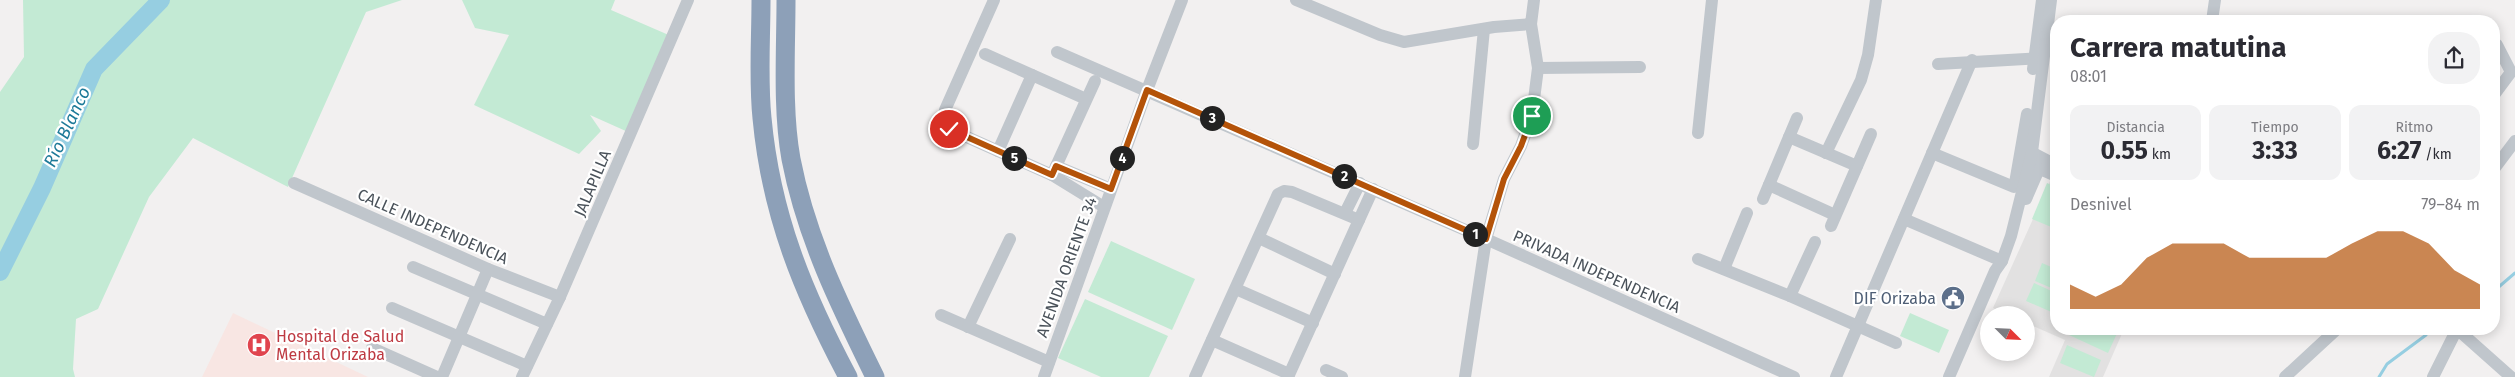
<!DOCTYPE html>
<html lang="es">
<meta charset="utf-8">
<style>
:root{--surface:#fff;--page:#f2f2f3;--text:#2b2b33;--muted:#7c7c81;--accent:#b45309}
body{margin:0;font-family:"Fira Sans",sans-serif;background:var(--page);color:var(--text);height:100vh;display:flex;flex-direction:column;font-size:19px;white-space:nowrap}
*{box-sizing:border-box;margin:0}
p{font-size:16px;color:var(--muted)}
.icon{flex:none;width:28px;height:28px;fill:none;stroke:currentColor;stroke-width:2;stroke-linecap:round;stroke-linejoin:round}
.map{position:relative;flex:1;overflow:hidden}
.drawer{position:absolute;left:2050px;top:15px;width:450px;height:320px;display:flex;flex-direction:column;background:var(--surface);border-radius:20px;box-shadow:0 2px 12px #0003}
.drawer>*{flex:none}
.needle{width:32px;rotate:114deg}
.controls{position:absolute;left:1980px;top:306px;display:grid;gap:10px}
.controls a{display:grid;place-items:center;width:55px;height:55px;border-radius:50%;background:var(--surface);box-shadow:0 2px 12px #0003;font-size:25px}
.pin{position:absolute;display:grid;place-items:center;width:42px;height:42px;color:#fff;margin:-21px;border:2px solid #fff;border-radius:50%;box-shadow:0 1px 5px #0007}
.km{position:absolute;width:25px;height:25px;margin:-12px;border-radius:50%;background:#222;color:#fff;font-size:14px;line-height:25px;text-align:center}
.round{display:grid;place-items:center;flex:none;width:52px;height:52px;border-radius:20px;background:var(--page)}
.headline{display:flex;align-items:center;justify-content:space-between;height:85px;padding:0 20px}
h1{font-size:28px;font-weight:700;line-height:38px}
.figures{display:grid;grid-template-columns:repeat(3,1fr);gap:8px;height:85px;padding:5px 20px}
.figures div{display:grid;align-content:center;border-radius:12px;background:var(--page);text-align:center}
.figures b{font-size:25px;font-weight:700}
.figures small{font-size:14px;font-weight:400}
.figures p{font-size:14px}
.chart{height:140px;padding:10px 20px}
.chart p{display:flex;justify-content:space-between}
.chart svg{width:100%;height:90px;margin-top:5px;fill:var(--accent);opacity:.7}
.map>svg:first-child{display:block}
.education{fill:#e2e1e1}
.medical{fill:#f8e6e3}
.green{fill:#c3ead4}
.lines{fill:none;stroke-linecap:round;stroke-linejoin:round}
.stream{stroke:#96cee1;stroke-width:3}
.river{stroke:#96cee1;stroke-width:18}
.minor{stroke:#c0c6cc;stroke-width:12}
.highway{stroke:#8da0b8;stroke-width:19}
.route-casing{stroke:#fff;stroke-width:10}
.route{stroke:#b45309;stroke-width:6}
.labels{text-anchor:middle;stroke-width:4.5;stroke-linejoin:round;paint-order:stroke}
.street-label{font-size:16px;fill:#4a525a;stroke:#fff}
.service-label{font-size:16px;fill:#4e5e75;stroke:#fff;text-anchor:end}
.health-label{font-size:16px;fill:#be3a42;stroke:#fff;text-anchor:start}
.water-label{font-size:18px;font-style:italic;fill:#1e7a99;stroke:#fff}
</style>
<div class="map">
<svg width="2515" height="377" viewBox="0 0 2515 377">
<rect width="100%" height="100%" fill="#f2f0f0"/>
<!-- education -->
<path class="education" d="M2051 179 2056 182V329H2124L2103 377H2049L2065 340 2026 323V315H2008L1993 308Z"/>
<!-- medical -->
<path class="medical" d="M233 313 368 377H202Z"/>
<!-- green -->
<g class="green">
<path d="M23 0H402L366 12 288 187 193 138 149 197 98 309 76 319 73 369 75 377H0V92L24 57Z"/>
<path d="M462 0H615L611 10 671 36 628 132 590 115 601 131 579 154 474 105 509 35 475 28Z"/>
<path d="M2047 183 2056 187V229L2032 219Z"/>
<path d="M1111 241 1195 279 1172 330 1088 292Z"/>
<path d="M2042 263 2056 269V290L2035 281Z"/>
<path d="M2034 283 2056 293V314L2026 301Z"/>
<path d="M1085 299 1168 336 1149 377H1101L1058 358Z"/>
<path d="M1910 313 1949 330 1939 353 1900 336Z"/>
<path d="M2072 329H2119L2108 353 2069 335Z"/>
<path d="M2067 345 2101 360 2094 377 2060 363Z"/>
</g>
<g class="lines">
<!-- stream -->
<g class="stream">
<path d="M2494 291 2515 273"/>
<path d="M2379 377 2387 364 2426 335 2428 329"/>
</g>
<!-- river -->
<path class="river" d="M0 272 42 188 94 69 161 0"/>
<!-- minor -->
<g class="minor">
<path d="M1296 0 1380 35 1404 42 1494 27 1531 24"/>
<path d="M2212 21 2215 0"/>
<path d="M2494 45H2497L2511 72 2494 95"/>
<path d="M1057 52 1486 239 1794 377"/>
<path d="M985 54 1086 99"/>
<path d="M1938 64 2041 58"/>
<path d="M1538 68 1640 67"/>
<path d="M2033 69 2042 0"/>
<path d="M945 110 994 0"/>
<path d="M949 129 1052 175 1104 207"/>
<path d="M1698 133 1712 0"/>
<path d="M1789 137 1857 166"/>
<path d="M1473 144 1484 29"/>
<path d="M2025 149 2056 165"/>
<path d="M998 151 1032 75"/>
<path d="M1826 153 1861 80 1868 55 1876 0"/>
<path d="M1932 153 2014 187"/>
<path d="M2031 165 2056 176"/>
<path d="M1056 166 1111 189"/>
<path d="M2494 169 2515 141"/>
<path d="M1052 175 1095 81"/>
<path d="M294 183 488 269 560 297"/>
<path d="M2015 183 2027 114"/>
<path d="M1769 185 1835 215"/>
<path d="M1763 199 1797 118"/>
<path d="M2026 199 2039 169"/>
<path d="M1345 213 1360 183"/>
<path d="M1904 219 2002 261"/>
<path d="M1831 226 1871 134"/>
<path d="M1259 238 1335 274"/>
<path d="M1698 259 1790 296 1896 343"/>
<path d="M413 267 547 324"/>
<path d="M1724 269 1747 213"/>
<path d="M1236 289 1313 323"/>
<path d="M1790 296 1815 242"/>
<path d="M392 308 527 366"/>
<path d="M941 315 1049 362"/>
<path d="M968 327 1010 239"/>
<path d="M2457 329 2511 377"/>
<path d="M1212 340 1289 374"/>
<path d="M372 348 437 377"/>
<path d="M1326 370 1342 377"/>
<path d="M442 377 488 269"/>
<path d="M522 377 560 297 688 0"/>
<path d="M1044 377 1147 90 1182 0"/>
<path d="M1195 377 1278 194 1284 191 1292 192 1359 220"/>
<path d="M1288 377 1373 189"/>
<path d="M1465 377 1486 239 1504 179 1521 146 1532 115 1538 68 1531 24 1534 0"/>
<path d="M1836 377 1972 60"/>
<path d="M1949 377 1995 271 2002 261 2011 236 2032 152 2051 0"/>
<path d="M2285 377 2337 329"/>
<path d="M2433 377 2457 329"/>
</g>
<!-- highway -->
<g class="highway">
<path d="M761 0C761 39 758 80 762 118 771 215 803 292 848 377"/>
<path d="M786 0C786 51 782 109 791 159 806 237 840 306 875 377"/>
</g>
</g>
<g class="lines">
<!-- route casing -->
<g class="route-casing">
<path id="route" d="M949 129 1052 175 1056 166 1111 189 1147 90 1486 239 1504 179 1521 146 1532 116"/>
</g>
<!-- route -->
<use href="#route" class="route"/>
</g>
<!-- icons -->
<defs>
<g id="civic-disc" transform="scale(1.25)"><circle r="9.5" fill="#5c6f8a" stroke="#fff"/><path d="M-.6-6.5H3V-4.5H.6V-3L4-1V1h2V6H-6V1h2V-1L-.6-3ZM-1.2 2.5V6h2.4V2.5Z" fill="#fff"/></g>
<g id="hospital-disc" transform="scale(1.25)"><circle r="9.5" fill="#e0444e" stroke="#fff"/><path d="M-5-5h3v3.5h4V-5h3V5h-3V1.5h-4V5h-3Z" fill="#fff"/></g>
</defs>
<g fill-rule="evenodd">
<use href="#civic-disc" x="1953" y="298"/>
<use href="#hospital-disc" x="259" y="345"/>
</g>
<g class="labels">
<!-- street labels -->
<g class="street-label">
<text transform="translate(592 183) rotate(-67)" y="6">JALAPILLA</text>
<text transform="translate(433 226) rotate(24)" y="6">CALLE INDEPENDENCIA</text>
<text transform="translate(1066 267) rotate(-70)" y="6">AVENIDA ORIENTE 34</text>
<text transform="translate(1597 271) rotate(24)" y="6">PRIVADA INDEPENDENCIA</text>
</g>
<!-- service labels -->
<g class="service-label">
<text x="1936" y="304">DIF Orizaba</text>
</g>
<!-- health labels -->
<g class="health-label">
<text x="276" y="342">Hospital de Salud<tspan x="276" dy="18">Mental Orizaba</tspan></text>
</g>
<!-- water labels -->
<g class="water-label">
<text transform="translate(67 127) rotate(-65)" y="6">Río Blanco</text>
</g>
</g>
</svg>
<div class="controls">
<a><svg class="needle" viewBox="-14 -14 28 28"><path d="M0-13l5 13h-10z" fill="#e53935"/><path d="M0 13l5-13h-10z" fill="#7c7c81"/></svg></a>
</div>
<div class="pin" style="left:1532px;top:116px;background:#1e9e55"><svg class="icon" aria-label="arrive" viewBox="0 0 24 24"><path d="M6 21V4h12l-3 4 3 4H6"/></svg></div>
<div class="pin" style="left:949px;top:129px;background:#d93025"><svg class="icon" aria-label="check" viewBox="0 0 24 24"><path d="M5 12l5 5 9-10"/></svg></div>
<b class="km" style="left:1475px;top:234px">1</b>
<b class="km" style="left:1344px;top:176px">2</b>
<b class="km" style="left:1212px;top:118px">3</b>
<b class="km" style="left:1122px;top:158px">4</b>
<b class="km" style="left:1014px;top:158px">5</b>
<section class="drawer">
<div class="headline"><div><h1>Carrera matutina</h1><p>08:01</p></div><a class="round"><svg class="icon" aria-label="share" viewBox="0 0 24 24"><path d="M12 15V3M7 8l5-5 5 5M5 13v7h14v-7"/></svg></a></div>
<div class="figures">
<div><p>Distancia</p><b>0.55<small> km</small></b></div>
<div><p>Tiempo</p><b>3:33</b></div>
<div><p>Ritmo</p><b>6:27<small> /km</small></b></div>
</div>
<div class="chart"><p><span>Desnivel</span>79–84 m</p>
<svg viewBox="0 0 160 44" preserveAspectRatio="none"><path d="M0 44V32L10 38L20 32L30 19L40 12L50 12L60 12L70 19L80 19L90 19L100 19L110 12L120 6L130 6L140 12L150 25L160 32V44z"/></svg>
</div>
</section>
</div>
